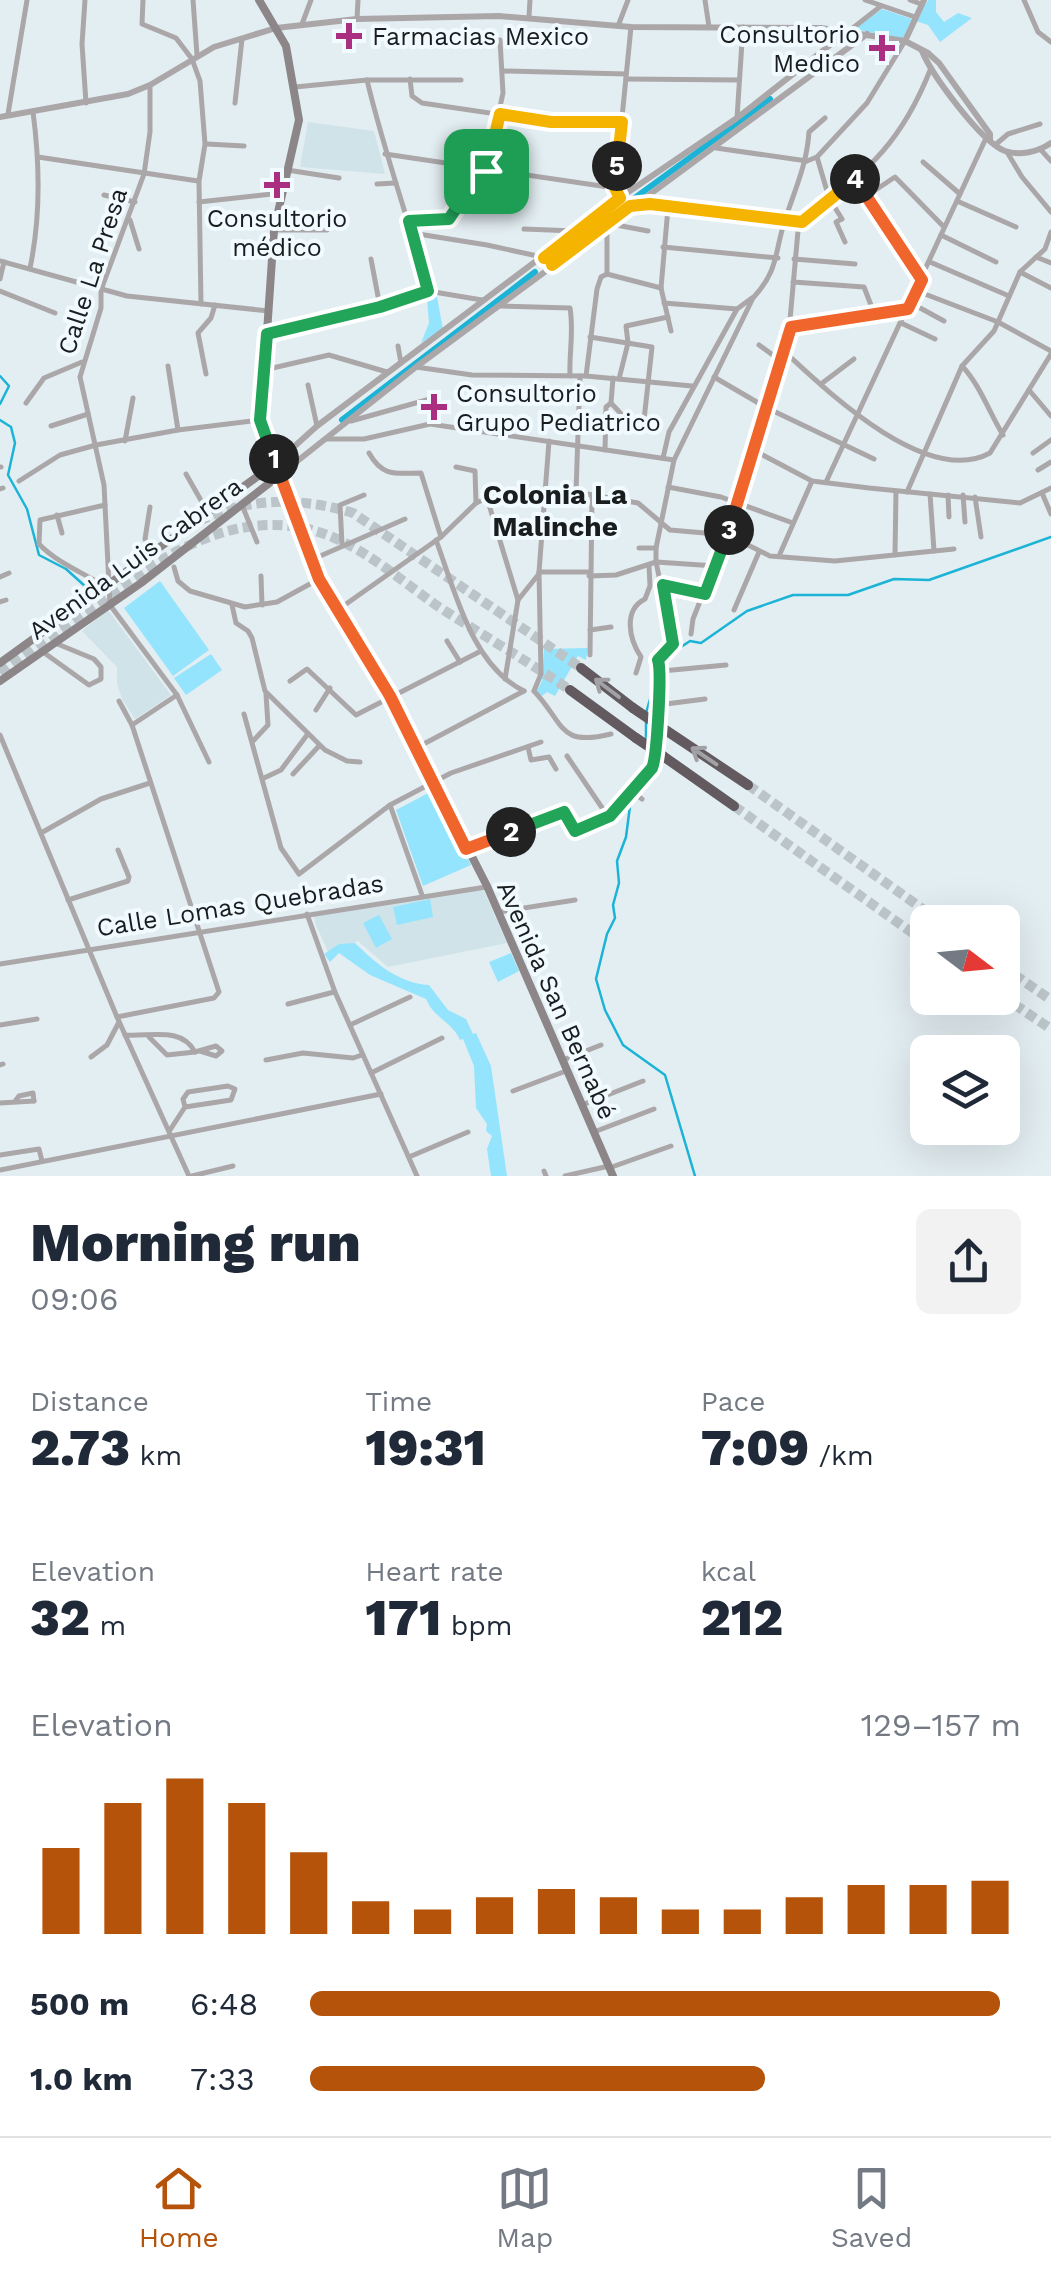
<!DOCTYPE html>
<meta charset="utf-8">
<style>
:root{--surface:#fff;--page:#f2f2f3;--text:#1f2937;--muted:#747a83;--line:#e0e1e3;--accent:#b45309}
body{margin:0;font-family:"Work Sans",sans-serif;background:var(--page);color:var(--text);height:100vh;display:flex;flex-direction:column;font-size:38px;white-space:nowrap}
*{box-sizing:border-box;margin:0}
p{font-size:32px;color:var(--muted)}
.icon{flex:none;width:55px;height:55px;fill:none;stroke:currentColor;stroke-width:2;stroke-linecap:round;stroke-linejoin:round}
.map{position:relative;height:1176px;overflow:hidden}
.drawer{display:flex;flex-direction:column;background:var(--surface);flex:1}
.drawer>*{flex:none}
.needle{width:65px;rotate:106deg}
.tools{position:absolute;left:910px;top:905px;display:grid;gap:20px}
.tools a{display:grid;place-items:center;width:110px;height:110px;border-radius:15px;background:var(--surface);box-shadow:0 10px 40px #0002;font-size:50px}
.pin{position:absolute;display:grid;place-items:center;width:85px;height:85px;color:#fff;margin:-42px;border-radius:20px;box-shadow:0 5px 15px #0006}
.km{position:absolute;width:50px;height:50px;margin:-25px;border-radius:50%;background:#222;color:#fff;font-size:28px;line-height:50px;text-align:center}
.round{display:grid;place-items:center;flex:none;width:105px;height:105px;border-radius:15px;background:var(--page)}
.summary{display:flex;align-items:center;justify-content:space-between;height:170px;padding:0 30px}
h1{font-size:55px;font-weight:800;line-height:75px}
.figures{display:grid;grid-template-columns:repeat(3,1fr);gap:15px;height:170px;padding:10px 30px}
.figures div{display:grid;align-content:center}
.figures b{font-size:50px;font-weight:800}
.figures small{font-size:28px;font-weight:400}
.figures p{font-size:28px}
.chart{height:280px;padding:20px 30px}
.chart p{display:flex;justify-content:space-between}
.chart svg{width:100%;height:180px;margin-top:10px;stroke:var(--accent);stroke-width:6}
ul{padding:0 30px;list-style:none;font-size:32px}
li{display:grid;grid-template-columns:160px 120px 1fr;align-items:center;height:75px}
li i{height:25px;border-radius:12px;background:var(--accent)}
.tab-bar{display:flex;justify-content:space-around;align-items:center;height:140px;border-top:2px solid var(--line);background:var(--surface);font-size:28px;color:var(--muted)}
.tab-bar a{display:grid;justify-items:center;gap:5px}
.tab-bar .current{color:var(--accent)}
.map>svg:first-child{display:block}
.built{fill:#d0e3e9}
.green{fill:#95e4fd}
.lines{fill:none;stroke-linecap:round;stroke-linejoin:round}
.stream{stroke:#1bb3d6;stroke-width:2.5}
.canal{stroke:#1bb3d6;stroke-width:6}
.motorway-tunnel{stroke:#bbc4c8;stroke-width:10;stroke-dasharray:10 5;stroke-linecap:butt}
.minor{stroke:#aba7a9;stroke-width:5}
.tertiary{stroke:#aba7a9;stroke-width:6}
.secondary{stroke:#8c8689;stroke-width:8}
.motorway{stroke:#625a5e;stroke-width:10}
.motorway-bridge{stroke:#625a5e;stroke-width:10}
.oneway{stroke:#a2a2a6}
.split-1-casing{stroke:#fff;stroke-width:20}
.split-2-casing{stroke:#fff;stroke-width:20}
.split-3-casing{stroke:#fff;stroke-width:20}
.split-4-casing{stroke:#fff;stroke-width:20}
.split-5-casing{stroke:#fff;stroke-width:20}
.split-6-casing{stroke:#fff;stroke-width:20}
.split-1{stroke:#22a559;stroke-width:12}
.split-2{stroke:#f0652b;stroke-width:12}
.split-3{stroke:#22a559;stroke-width:12}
.split-4{stroke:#f0652b;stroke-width:12}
.split-5{stroke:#f5b400;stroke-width:12}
.split-6{stroke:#f5b400;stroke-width:12}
.poi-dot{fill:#aa2f81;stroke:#f1fbff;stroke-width:4}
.labels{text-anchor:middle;stroke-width:8;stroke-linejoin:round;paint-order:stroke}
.poi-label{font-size:25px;fill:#191d1e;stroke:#f1fbff;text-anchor:start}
.street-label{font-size:25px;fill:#191d1e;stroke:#f1fbff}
.neighbourhood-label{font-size:28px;font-weight:bold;fill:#191d1e;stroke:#f1fbff}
</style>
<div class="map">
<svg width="1051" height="1176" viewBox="0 0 1051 1176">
<rect width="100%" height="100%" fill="#e3eef2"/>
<!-- built -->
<g class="built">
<path d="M308 122 374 131 385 174 300 167Z"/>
<path d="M108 610 171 695 135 719 122 699 117 683V667L82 631Z"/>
<path d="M483 889 507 943 388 967 358 941 330 956 315 923 314 914Z"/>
</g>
<!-- green -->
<g class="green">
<path d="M928 0H936V12L944 22 958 13 972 18 940 42 928 25 916 21Z"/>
<path d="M882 9 912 19 903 39 854 29Z"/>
<path d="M437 297 443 329 421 343 429 323 427 298Z"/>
<path d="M160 581 209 650 173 676 124 608Z"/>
<path d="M588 648 586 660 578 656 555 696 547 692 542 696 537 691 542 681 544 649Z"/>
<path d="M211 654 222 670 186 695 174 678Z"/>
<path d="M434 790 471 865 423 886 396 810Z"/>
<path d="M430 899 433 917 397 925 393 907Z"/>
<path d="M379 915 392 939 376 948 363 923Z"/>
<path d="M355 943C377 964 398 983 429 985L448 1010 466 1019 473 1034 476 1033 491 1066 507 1176H491L487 1149 492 1136 486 1131 487 1124 476 1108 474 1066 463 1039 460 1040C452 1022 434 1018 426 999L370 975 339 953 330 962 324 954 339 944Z"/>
<path d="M511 953 519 971 498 982 489 962Z"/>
</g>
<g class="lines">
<!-- stream -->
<g class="stream">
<path d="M0 376 9 386 0 404"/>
<path d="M0 420 11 427 15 443 8 475 27 509 39 555 66 569 86 587"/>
<path d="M646 713 655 682 654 665 690 641 701 643 747 611 793 595H848L894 579 929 580 1051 537"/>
<path d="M646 721V738"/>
<path d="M647 751V768"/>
<path d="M646 775 630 806 626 837 617 861 619 883 613 905 615 918 607 934 596 979 605 1010 623 1045 665 1075 695 1176"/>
</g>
<!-- canal -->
<g class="canal">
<path d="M554 257 770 99"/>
<path d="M342 420 535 272"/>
</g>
<!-- motorway-tunnel -->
<g class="motorway-tunnel">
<path d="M199 521C249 497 301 497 353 513L581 668"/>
<path d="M0 673C32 648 65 625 98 602 157 561 216 518 291 526 347 532 392 574 436 605 480 634 526 660 570 690"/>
<path d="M748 785 941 922"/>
<path d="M734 806 928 944"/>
<path d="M1002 966 1051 1000"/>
<path d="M1002 996 1051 1029"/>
</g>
<!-- minor -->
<g class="minor">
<path d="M85 0 82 44 86 103"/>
<path d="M143 0 142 24 176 38 192 59 200 81 205 144 199 181 201 304"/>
<path d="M193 0 197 55"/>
<path d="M705 0 709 27"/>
<path d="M865 0 915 17"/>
<path d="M910 0 921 4"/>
<path d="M1024 0 1038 32 1051 42"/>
<path d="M529 16 530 0"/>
<path d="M357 19 358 0"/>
<path d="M302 24 311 0"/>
<path d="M618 26 628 0"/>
<path d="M849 31 881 6"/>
<path d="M504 71 626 74"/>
<path d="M410 79 412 96 422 103 551 122H621"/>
<path d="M626 79 739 80"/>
<path d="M367 80C384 152 409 220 428 291"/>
<path d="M150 85V132L144 174 101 290V308L80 377 104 485 110 605 177 695 209 762"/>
<path d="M295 87 367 80H461"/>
<path d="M235 103 242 39"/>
<path d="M8 114 27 0"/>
<path d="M737 118 743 27"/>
<path d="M207 144 244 146"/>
<path d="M995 145 1008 134 1040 124"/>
<path d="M716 148 807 161"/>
<path d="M1041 150 1051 161"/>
<path d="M1007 152 1022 177 1051 212"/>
<path d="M385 154 615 188"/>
<path d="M38 157 198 181"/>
<path d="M817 157 829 198 842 219 836 222 845 242"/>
<path d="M807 161 817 157 867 103 905 41"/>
<path d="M923 162 960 194"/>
<path d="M287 170 339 178"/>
<path d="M486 171 503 93 500 40"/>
<path d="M855 179 922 280"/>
<path d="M377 184 396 183"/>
<path d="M104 195 135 202"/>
<path d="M868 195 895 177 943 226"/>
<path d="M620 197 615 188 631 27"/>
<path d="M957 201 1016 227"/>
<path d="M199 202 281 193"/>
<path d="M638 205 801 222"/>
<path d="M668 208 661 288 671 331"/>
<path d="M130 220 139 249"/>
<path d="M409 221 451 217 463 198 466 167"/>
<path d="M611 224 648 231"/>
<path d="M524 229 575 231"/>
<path d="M274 230H327"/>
<path d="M412 233 487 245 542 257"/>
<path d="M941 235 996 262"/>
<path d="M663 247 778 258"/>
<path d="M1036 257 1051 263"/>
<path d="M371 259 380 307"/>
<path d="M794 259 855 264"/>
<path d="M0 261 127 296 269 311"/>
<path d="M930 262 1009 296"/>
<path d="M30 268C41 216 40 165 33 112"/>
<path d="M1020 272 1051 288"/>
<path d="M607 274 661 288"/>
<path d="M0 279 4 262"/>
<path d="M793 282 864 287 874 313"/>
<path d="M0 291 55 313"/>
<path d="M917 291 998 322 1051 351"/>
<path d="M664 303 737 309 752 298"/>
<path d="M911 303 944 321"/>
<path d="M499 306 570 308C574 332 569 352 570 376"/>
<path d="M901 323 935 339"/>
<path d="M791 327 908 309"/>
<path d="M267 334 380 307 428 291 482 300"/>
<path d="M590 337 652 347 643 429 638 432 611 403 613 378"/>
<path d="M759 345 781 361"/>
<path d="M398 346 401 363"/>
<path d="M786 353C828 392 927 487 990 453L1051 354"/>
<path d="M168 366 178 430"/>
<path d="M962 366C980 385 989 412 1003 435"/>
<path d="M416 367 472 375 586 376 692 386"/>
<path d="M264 370 329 355 387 372"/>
<path d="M206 374 198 333 211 318 215 305"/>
<path d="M586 376 597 289 601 277 607 274V225"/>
<path d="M714 377 767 408 874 459"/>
<path d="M619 379 628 343 626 326 668 317"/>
<path d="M821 384 854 359"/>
<path d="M308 385 317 426"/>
<path d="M1029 390 1051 416"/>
<path d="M26 403 44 378 82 362"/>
<path d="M351 421 430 399"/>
<path d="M51 426 88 414"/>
<path d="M325 439H364L430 424 674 460"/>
<path d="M125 441 133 398"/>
<path d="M605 450 606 407 611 403"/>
<path d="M755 451 812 481 869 488 1020 503 1051 488"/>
<path d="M369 453C383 478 397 473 421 473L441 537"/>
<path d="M1033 453 1051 440"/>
<path d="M663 458 669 432 737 309"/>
<path d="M0 467H1"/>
<path d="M456 467 475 471 476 503"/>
<path d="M1038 470 1051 462"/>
<path d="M186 474 207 511"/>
<path d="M19 481 60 455 96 445 178 430 261 420"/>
<path d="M826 482 987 136"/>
<path d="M668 487 721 497 793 523"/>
<path d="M0 489 3 488"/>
<path d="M576 492 580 376"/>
<path d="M907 492 962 366 994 331 1020 272 1045 249 1051 232"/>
<path d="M1042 493 1051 514"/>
<path d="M930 494 934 551"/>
<path d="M948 495 949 517"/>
<path d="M963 495 965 522"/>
<path d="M975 497 981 537"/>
<path d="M487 498 518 600"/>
<path d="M105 505 40 520 39 544C57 563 84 573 106 587"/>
<path d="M242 505 257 542"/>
<path d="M150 507 145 539 153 551"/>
<path d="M57 515 62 533"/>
<path d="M436 540C455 591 472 666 524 691"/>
<path d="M342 544 340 505 364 495"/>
<path d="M639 548H656"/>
<path d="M895 555 896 491"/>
<path d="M779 556 812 481"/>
<path d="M311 560 405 519"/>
<path d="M174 567 178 581 190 591 245 607 277 602 319 579"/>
<path d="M539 572H589"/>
<path d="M261 576 262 605"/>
<path d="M589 576 616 575 656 562 716 566"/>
<path d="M0 577 9 573"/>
<path d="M664 585 705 593"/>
<path d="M0 602 6 600"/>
<path d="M232 605 236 623 248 631 252 638 265 691 325 750 347 761 360 762"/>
<path d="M339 609 441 537 476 503 487 498 529 491 576 492 638 503 670 530 728 535 770 556 835 561 954 549"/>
<path d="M734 610 759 552"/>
<path d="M590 630 611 627"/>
<path d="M691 634 693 619 739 503 788 342 798 231 802 222C866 171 900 147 931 68"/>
<path d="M447 641 460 662"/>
<path d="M43 652 89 685 101 679V667L94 659 55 643"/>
<path d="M590 655 592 495"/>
<path d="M662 671 726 665"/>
<path d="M636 673 641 657C629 639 623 610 645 599L650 586 649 566"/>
<path d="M505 679 518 600 538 575"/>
<path d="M290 681 307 669 356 715 481 651"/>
<path d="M534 691 541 674 539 572 549 441"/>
<path d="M534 691C565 724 558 747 611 734"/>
<path d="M658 705 705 699"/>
<path d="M316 710 330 688"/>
<path d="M244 714 281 848 299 874 390 805 451 773 541 742"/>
<path d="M132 725 177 695"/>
<path d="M0 735 117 1017 189 1176"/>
<path d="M253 741 268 725 266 694"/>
<path d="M528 747 531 760 549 757 556 769"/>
<path d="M416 748 524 691"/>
<path d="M567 756 609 818"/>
<path d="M293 774 319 746"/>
<path d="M264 778 281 770 307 735"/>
<path d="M631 791 642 799"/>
<path d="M390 805 422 895"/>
<path d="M41 833 101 799 150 783"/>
<path d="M469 848 565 812 575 831 610 817 657 759 655 714 662 671 658 660 673 643 656 562V548L674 460 753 298C780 269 774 251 786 217 796 187 807 163 809 132L825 118"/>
<path d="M68 900 128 881 129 877 118 850"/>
<path d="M499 912 575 900"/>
<path d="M307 914 335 992 417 1176"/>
<path d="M0 964 486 887"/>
<path d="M288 1004 334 992"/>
<path d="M117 1017 214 998 219 992 132 725 119 701"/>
<path d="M0 1025 37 1019"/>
<path d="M350 1025 410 997"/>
<path d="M125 1035C150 1037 181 1026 195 1052"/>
<path d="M149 1037 167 1055 195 1052 216 1046 222 1051 216 1056 200 1051"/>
<path d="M91 1057 107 1045 119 1022"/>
<path d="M266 1060 303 1053 353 1058 362 1055"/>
<path d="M563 1060 601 1045"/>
<path d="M0 1065 3 1064"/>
<path d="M371 1073 442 1038"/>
<path d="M513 1091 566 1071"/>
<path d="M16 1100 19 1096 33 1093 34 1101"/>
<path d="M0 1103 34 1101"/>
<path d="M582 1105 643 1081"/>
<path d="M170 1130 185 1107 183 1099 188 1092 228 1086 235 1089 231 1100 185 1107"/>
<path d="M594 1132 654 1109"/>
<path d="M0 1155 39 1149 42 1161"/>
<path d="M409 1157 468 1132"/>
<path d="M609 1168 671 1146"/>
<path d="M0 1170 381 1094"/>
<path d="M544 1171 546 1176"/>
<path d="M192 1176 233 1166"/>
<path d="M565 1176 609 1166"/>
</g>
<!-- tertiary -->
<g class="tertiary">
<path d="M905 41 924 0"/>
<path d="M922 51C932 75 981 142 1005 151 1020 156 1038 152 1051 143"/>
<path d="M0 117 128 94 150 85 214 47 276 28 357 19 499 16 631 27 821 28 905 41 928 53 939 63 990 134V140"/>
<path d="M276 463 317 426 621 197 737 118 848 31"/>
<path d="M281 474 416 367 867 34"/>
</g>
<!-- secondary -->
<g class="secondary">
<path d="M259 0 286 46 299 120 274 230 261 420 315 571 390 696 487 886 613 1176"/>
<path d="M0 663 276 463"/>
<path d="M0 681 141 583 281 474"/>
</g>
<!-- motorway -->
<g class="motorway">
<path d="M581 668 633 708"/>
<path d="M570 690 636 738"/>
<path d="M661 727 748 785"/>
<path d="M663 756 734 806"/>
</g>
<!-- motorway-bridge -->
<g class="motorway-bridge">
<path d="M633 708 661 727"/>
<path d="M636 738 663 756"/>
</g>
</g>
<!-- one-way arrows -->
<defs><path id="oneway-shaft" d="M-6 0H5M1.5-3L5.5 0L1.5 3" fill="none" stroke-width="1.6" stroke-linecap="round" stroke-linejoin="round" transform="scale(2.5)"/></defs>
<g class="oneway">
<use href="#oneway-shaft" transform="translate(607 688) rotate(-143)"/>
<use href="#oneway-shaft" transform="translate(704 756) rotate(-146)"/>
</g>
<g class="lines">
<!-- split-1 casing -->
<g class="split-1-casing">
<path id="split-1" d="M274 459 260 420 267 334 380 307 428 291 409 221 449 219 463 198 466 168 486 171"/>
</g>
<!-- split-2 casing -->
<g class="split-2-casing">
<path id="split-2" d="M274 459 319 579 390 696 466 849 511 832"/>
</g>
<!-- split-3 casing -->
<g class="split-3-casing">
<path id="split-3" d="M511 832 564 812 575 831 610 816 652 768C657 758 662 671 658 660L673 644 663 585 705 594 729 530"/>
</g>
<!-- split-4 casing -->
<g class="split-4-casing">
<path id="split-4" d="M729 530 791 327 908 309 922 280 855 179"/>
</g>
<!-- split-5 casing -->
<g class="split-5-casing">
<path id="split-5" d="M617 166 615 188 620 198 544 258 552 259V265L630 206 650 204 802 222 855 179"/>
</g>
<!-- split-6 casing -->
<g class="split-6-casing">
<path id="split-6" d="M486 171 500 114 551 122H622L617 166"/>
</g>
<!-- split-1 -->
<use href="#split-1" class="split-1"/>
<!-- split-2 -->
<use href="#split-2" class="split-2"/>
<!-- split-3 -->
<use href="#split-3" class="split-3"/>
<!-- split-4 -->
<use href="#split-4" class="split-4"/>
<!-- split-5 -->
<use href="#split-5" class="split-5"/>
<!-- split-6 -->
<use href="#split-6" class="split-6"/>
</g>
<!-- markers -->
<g class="poi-dot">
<path d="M344 21h10v10h10v10h-10v10h-10v-10h-10v-10h10z"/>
<path d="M877 33h10v10h10v10h-10v10h-10v-10h-10v-10h10z"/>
<path d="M272 170h10v10h10v10h-10v10h-10v-10h-10v-10h10z"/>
<path d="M429 392h10v10h10v10h-10v10h-10v-10h-10v-10h10z"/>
</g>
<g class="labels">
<!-- poi labels -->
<g class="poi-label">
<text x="860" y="43" text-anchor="end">Consultorio<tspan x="860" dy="29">Medico</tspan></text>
<text x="372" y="45">Farmacias Mexico</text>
<text x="277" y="227" text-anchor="middle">Consultorio<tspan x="277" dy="29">médico</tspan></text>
<text x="456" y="402">Consultorio<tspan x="456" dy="29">Grupo Pediatrico</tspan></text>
</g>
<!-- street labels -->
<g class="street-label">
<text transform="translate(92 271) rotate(-72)" y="9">Calle La Presa</text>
<text transform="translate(135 558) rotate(-36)" y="9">Avenida Luis Cabrera</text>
<text transform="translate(240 905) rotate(-9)" y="9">Calle Lomas Quebradas</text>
<text transform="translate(557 1000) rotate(66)" y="9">Avenida San Bernabé</text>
</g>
<!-- neighbourhood labels -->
<g class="neighbourhood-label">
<text x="555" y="504">Colonia La<tspan x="555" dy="32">Malinche</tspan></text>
</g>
</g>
</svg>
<div class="tools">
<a><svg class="needle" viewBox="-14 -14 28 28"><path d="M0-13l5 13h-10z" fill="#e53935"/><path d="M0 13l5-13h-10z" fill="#747a83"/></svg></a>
<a><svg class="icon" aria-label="layers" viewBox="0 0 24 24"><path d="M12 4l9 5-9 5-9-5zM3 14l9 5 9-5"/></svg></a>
</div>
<div class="pin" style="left:486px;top:171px;background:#1e9e55"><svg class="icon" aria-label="arrive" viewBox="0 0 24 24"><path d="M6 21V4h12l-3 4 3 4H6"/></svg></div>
<b class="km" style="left:274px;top:459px">1</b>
<b class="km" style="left:511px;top:832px">2</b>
<b class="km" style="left:729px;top:530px">3</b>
<b class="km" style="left:855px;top:179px">4</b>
<b class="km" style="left:617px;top:166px">5</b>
</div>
<section class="drawer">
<div class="summary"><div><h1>Morning run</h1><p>09:06</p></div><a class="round"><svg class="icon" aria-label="share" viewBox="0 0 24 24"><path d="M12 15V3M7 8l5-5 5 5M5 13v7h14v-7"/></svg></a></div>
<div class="figures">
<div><p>Distance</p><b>2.73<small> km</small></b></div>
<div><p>Time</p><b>19:31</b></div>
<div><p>Pace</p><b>7:09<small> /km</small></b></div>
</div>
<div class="figures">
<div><p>Elevation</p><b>32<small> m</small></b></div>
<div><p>Heart rate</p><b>171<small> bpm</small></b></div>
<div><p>kcal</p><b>212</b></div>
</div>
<div class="chart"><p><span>Elevation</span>129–157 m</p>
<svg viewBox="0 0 160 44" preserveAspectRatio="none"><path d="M5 44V23M15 44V12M25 44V6M35 44V12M45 44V24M55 44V36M65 44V38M75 44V35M85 44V33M95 44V35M105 44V38M115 44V38M125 44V35M135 44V32M145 44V32M155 44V31"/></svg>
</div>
<ul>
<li><b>500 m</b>6:48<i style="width:97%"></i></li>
<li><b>1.0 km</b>7:33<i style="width:64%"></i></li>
</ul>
</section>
<nav class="tab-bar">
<a class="current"><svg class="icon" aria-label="home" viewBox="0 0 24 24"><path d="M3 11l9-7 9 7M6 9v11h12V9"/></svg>Home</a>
<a><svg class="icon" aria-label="map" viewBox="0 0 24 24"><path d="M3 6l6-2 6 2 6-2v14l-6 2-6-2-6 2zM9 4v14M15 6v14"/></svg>Map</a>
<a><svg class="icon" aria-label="saved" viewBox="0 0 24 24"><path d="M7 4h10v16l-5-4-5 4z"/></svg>Saved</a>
</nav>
